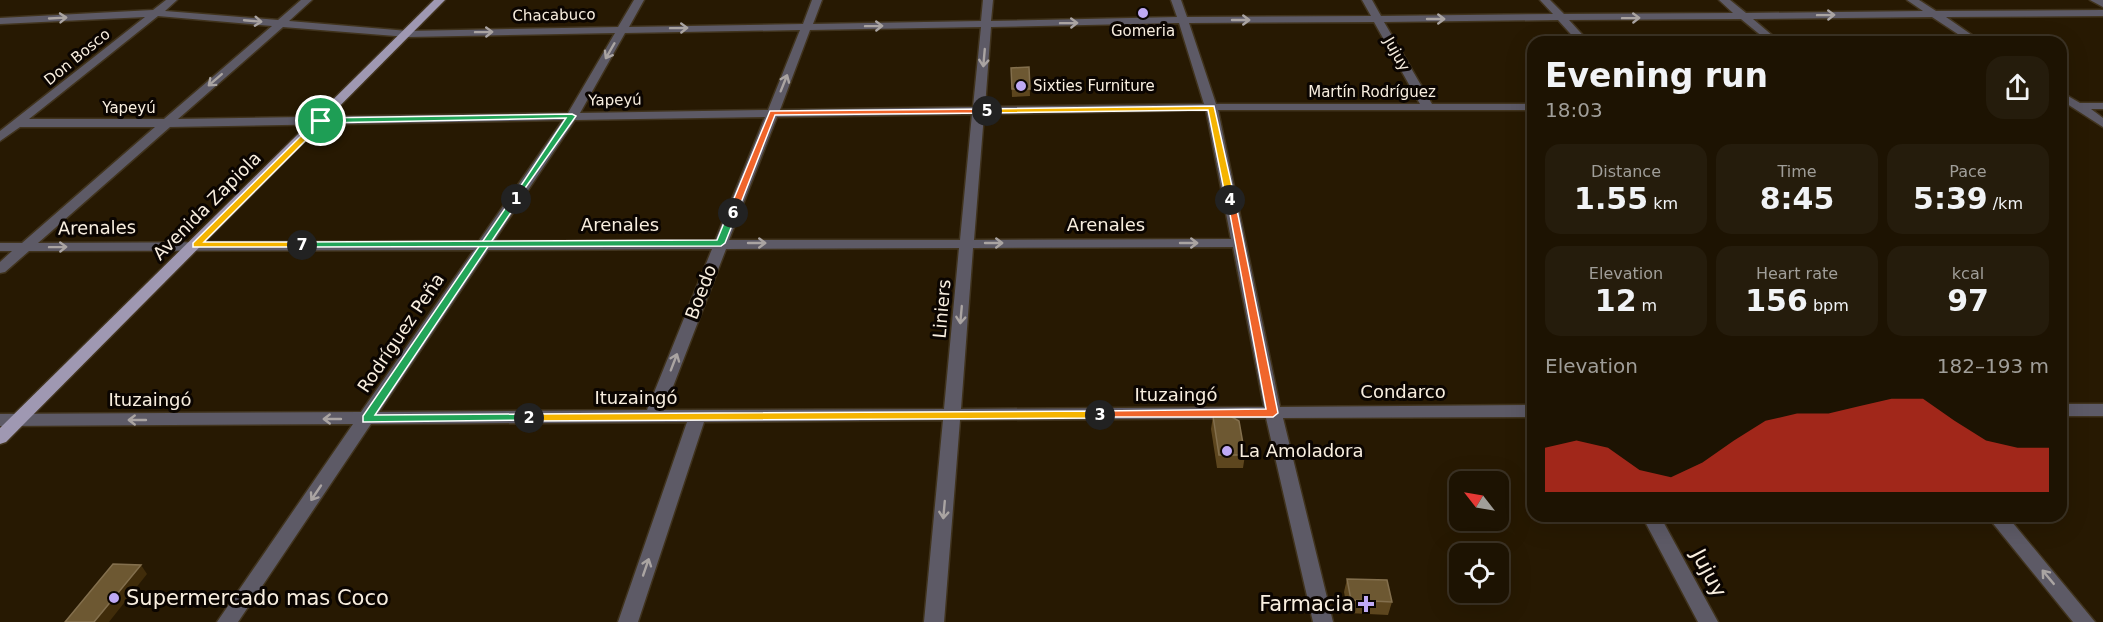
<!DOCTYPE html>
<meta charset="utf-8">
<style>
:root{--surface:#1d1302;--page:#251c0c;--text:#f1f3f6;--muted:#a09e99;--line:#3b3224;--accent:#d93025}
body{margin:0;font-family:"DejaVu Sans",sans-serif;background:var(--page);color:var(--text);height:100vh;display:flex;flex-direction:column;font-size:22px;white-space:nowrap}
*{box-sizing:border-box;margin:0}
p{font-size:20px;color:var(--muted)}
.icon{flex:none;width:33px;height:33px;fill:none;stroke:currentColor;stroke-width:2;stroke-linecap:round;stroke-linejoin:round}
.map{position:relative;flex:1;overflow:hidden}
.drawer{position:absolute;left:1527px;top:36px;width:540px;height:486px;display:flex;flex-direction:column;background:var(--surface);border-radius:18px;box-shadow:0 6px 24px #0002,0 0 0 2px var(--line)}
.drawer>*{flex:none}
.needle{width:39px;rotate:301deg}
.buttons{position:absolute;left:1449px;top:471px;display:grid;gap:12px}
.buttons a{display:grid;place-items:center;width:60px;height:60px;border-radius:12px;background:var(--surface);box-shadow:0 6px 24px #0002,0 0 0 2px var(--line);font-size:30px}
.pin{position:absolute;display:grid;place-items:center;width:51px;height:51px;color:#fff;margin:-26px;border:3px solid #fff;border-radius:50%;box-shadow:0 2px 6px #0007}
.km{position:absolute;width:30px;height:30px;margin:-15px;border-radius:50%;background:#222;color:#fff;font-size:16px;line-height:30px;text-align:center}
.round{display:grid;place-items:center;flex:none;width:63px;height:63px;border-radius:18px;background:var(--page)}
.overview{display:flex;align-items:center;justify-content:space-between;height:102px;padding:0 18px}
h1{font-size:33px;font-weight:700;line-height:45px}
.metrics{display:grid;grid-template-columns:repeat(3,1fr);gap:9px;height:102px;padding:6px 18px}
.metrics div{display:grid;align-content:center;border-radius:15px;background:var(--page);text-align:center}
.metrics b{font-size:30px;font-weight:700}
.metrics small{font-size:16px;font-weight:400}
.metrics p{font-size:16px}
.chart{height:168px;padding:12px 18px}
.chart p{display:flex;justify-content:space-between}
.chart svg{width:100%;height:108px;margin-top:6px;fill:var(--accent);opacity:.7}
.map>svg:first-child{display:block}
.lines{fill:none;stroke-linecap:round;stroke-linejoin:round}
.minor-casing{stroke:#40331d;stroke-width:3}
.major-casing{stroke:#40331d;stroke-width:3}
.minor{fill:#5d5a66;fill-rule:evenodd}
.major{fill:#9f98b2;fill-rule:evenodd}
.wall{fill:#5d461e}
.shaded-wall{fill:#402c0a}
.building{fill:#6d5832;stroke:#836f4d;stroke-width:1.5}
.oneway{stroke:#aaa4a2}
.split-1{fill:#22a559;stroke:#fff;stroke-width:1.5}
.split-2{fill:#22a559;stroke:#fff;stroke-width:1.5}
.split-3{fill:#f5b400;stroke:#fff;stroke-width:1.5}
.split-4{fill:#f0652b;stroke:#fff;stroke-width:1.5}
.split-5{fill:#f5b400;stroke:#fff;stroke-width:1.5}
.split-6{fill:#f0652b;stroke:#fff;stroke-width:1.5}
.split-7{fill:#22a559;stroke:#fff;stroke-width:1.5}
.split-8{fill:#f5b400;stroke:#fff;stroke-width:1.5}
.poi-dot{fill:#bfa9f4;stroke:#0b0501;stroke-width:2}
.labels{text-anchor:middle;stroke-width:6;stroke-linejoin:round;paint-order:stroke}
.far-street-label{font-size:15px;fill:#f8eedf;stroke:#0b0501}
.far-poi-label{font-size:15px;fill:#f8eedf;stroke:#0b0501}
.street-label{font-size:18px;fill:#f8eedf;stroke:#0b0501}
.poi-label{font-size:18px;fill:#f8eedf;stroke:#0b0501;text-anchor:start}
.near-street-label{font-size:21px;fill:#f8eedf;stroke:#0b0501}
.near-poi-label{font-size:21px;fill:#f8eedf;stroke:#0b0501;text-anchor:start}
</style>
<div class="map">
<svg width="2103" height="622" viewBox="0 0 2103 622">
<rect width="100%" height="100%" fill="#271902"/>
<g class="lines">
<!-- minor casing -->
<g class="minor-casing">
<g id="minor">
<path d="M166 0H177L165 11 278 20 301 0H312L289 21 408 31 618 27 634 0H644L629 27 803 24 812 0H822L813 24 981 21 983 0H993L991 21 1177 17 1171 0H1181L1187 17 1371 16 1362 0H1372L1381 16 1553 14 1540 0H1550L1564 14 1733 13 1719 0H1730L1746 13 1923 11 1907 0H1919L1936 11 2103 10V16L1946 17 1982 42H1970L1932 17 1753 19 1780 42H1769L1741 19 1569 20 1589 42H1578L1558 20 1384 22 1432 104H1533V110H1218L1280 407 1533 405V417L1283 418 1333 622H1313L1266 418 960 420 944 622H924L943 420 704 422 638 622H618L687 422 371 424 238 622H217L353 424 0 426V414L361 412 474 250 29 251 5 272 0 273V262L12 251H0V243H22L155 127H20L0 141V131L145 17 0 24V18L153 10ZM158 16 272 26 164 119H29ZM1374 22 1420 104H1216L1189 23ZM1179 23 1204 104 985 107 991 27ZM283 27 408 37 615 33 568 113 178 119ZM981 27 973 107 780 110 810 30ZM800 30 768 110 580 113 625 33ZM1206 110 1231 239 974 240 984 114ZM972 114 960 240H729L777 117ZM765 117 715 241H494L575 120ZM563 120 479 241 38 243 170 127ZM1233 247 1264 407 961 409 973 248ZM959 248 944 409 664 410 726 249ZM712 249 647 410 379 412 488 250Z"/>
<path d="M2090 0H2103V7Z"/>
<path d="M2061 92 2080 103H2103V109H2091L2103 118V127L2061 100Z"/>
<rect x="2061" y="404" width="42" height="12"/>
<path d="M1642 516H1660L1718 622H1698Z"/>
<path d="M1987 516H2007L2095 622H2073Z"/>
</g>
</g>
<!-- major casing -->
<g class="major-casing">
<path id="major" d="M434 0H445L6 442 0 444V428Z"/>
</g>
<!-- minor -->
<use href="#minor" class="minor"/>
<!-- major -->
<use href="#major" class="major"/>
</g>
<!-- wall -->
<g class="wall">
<path d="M1029 67 1030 96 1012 97 1011 68Z"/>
<path d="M1213 416 1245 455 1243 468H1217L1211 429Z"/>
<path d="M1347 579 1392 602 1388 615 1348 613 1344 592Z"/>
</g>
<!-- shaded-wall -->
<path class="shaded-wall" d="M141 565 147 574 109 622H94Z"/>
<!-- building -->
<g class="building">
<path d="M1029 67 1030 89H1012L1011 68Z"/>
<path d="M1213 416H1230L1239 421 1245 455H1219Z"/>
<path d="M113 564 141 565 94 622H65Z"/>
<path d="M1347 579 1387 580 1392 602 1351 600Z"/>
</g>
<!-- one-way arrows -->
<defs><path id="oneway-shaft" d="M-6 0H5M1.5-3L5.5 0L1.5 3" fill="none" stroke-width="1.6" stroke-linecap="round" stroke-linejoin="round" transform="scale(1.5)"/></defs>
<g class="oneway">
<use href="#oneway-shaft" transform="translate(1826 15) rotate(-1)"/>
<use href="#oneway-shaft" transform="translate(58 18) rotate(-3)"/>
<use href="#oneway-shaft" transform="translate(1631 18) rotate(-1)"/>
<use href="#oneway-shaft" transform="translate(1436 19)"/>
<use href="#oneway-shaft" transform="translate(1241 20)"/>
<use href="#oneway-shaft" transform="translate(253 21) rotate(5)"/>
<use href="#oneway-shaft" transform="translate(1069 23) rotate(-1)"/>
<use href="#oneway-shaft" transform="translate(874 26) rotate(-1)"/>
<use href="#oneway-shaft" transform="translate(679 28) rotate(-1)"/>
<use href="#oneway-shaft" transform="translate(484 32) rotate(-1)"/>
<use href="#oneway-shaft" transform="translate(610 51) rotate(120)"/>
<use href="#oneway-shaft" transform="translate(984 58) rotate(95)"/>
<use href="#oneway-shaft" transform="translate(215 80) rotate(139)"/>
<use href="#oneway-shaft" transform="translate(784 83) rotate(-68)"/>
<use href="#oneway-shaft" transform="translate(757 243)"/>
<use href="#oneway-shaft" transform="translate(994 243)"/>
<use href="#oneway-shaft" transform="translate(1189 243)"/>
<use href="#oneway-shaft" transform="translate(58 247) rotate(-1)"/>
<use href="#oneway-shaft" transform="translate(961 315) rotate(95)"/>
<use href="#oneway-shaft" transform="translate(674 362) rotate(-69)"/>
<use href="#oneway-shaft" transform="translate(332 419) rotate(180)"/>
<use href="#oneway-shaft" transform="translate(137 420) rotate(180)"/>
<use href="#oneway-shaft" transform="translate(316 493) rotate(124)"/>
<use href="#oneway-shaft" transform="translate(944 510) rotate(95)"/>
<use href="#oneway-shaft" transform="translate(646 567) rotate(-71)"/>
<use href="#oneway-shaft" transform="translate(2048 577) rotate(-130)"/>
</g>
<!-- split-1 -->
<path class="split-1" d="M572 114 576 116 516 201 512 199 566 118 321 123 317 121 321 118Z"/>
<!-- split-2 -->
<path class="split-2" d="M513 197 520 199 375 415 529 414 535 418 533 420 363 422V416Z"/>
<!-- split-3 -->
<path class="split-3" d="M1100 411 1106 415 1100 418 529 421 524 418 529 414Z"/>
<!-- split-4 -->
<path class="split-4" d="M1227 198 1235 200 1278 413 1273 417H1096L1095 415 1100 411 1266 409Z"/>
<!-- split-5 -->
<path class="split-5" d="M1214 106 1235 200 1230 202 1226 200 1208 110 987 113 983 111 987 109Z"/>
<!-- split-6 -->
<path class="split-6" d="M987 109 990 113 775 115 737 213 733 215 728 213 770 111Z"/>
<!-- split-7 -->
<path class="split-7" d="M733 210 737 213 725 243 721 246 302 247 298 245 302 242 717 240 728 213Z"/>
<!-- split-8 -->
<path class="split-8" d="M318 119 325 121 204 242H302L306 243V247H193V243Z"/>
<!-- markers -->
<g class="poi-dot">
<circle cx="1143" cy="13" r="6"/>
<circle cx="1021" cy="86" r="6"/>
<circle cx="1227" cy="451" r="6"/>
<circle cx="114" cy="598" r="6"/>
<path d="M1363 595h6v6h6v6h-6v6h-6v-6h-6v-6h6z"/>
</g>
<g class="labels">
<!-- far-street labels -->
<g class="far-street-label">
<text transform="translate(554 15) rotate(-1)" y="5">Chacabuco</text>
<text transform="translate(1397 54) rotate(60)" y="5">Jujuy</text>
<text transform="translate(77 57) rotate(-39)" y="5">Don Bosco</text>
<text x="1372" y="97">Martín Rodríguez</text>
<text transform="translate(615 100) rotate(-1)" y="5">Yapeyú</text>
<text x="129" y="113">Yapeyú</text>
</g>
<!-- far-poi labels -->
<g class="far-poi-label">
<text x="1143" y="36">Gomeria</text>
<text x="1033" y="91" text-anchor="start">Sixties Furniture</text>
</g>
<!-- street labels -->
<g class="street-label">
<text transform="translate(207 206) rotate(-45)" y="6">Avenida Zapiola</text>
<text x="620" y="231">Arenales</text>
<text x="1106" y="231">Arenales</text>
<text transform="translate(97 228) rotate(-1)" y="6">Arenales</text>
<text transform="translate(701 292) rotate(-69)" y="6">Boedo</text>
<text transform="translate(942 309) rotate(-85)" y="6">Liniers</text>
<text transform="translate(401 333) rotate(-56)" y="6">Rodríguez Peña</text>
<text x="1403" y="398">Condarco</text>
<text x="1176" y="401">Ituzaingó</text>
<text x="636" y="404">Ituzaingó</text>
<text x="150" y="406">Ituzaingó</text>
</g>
<!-- poi labels -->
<g class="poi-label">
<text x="1239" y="457">La Amoladora</text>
</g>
<!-- near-street labels -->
<g class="near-street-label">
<text transform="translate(1709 573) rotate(62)" y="7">Jujuy</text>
</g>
<!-- near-poi labels -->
<g class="near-poi-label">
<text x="126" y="605">Supermercado mas Coco</text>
<text x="1354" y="611" text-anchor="end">Farmacia</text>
</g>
</g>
</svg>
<div class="buttons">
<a><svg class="needle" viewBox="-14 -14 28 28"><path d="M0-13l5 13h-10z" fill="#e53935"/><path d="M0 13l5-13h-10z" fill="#a09e99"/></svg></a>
<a><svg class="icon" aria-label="locate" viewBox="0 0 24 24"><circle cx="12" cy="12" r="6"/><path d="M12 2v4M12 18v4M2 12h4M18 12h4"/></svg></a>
</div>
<div class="pin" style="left:321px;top:121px;background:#1e9e55"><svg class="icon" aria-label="arrive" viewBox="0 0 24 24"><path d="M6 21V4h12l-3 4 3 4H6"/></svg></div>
<b class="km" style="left:516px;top:199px">1</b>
<b class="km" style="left:529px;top:418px">2</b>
<b class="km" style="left:1100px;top:415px">3</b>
<b class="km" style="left:1230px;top:200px">4</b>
<b class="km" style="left:987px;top:111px">5</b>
<b class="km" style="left:733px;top:213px">6</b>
<b class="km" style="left:302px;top:245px">7</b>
<section class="drawer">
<div class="overview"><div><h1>Evening run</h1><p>18:03</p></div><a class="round"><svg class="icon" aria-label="share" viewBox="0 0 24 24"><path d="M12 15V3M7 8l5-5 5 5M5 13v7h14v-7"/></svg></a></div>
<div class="metrics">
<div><p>Distance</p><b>1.55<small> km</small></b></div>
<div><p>Time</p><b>8:45</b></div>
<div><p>Pace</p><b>5:39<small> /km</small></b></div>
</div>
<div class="metrics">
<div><p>Elevation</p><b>12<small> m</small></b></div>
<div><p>Heart rate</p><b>156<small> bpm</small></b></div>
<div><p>kcal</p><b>97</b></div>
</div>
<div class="chart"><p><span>Elevation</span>182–193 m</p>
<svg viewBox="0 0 160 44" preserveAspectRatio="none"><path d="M0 44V26L10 23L20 26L30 35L40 38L50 32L60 23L70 15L80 12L90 12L100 9L110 6L120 6L130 15L140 23L150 26L160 26V44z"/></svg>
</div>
</section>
</div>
